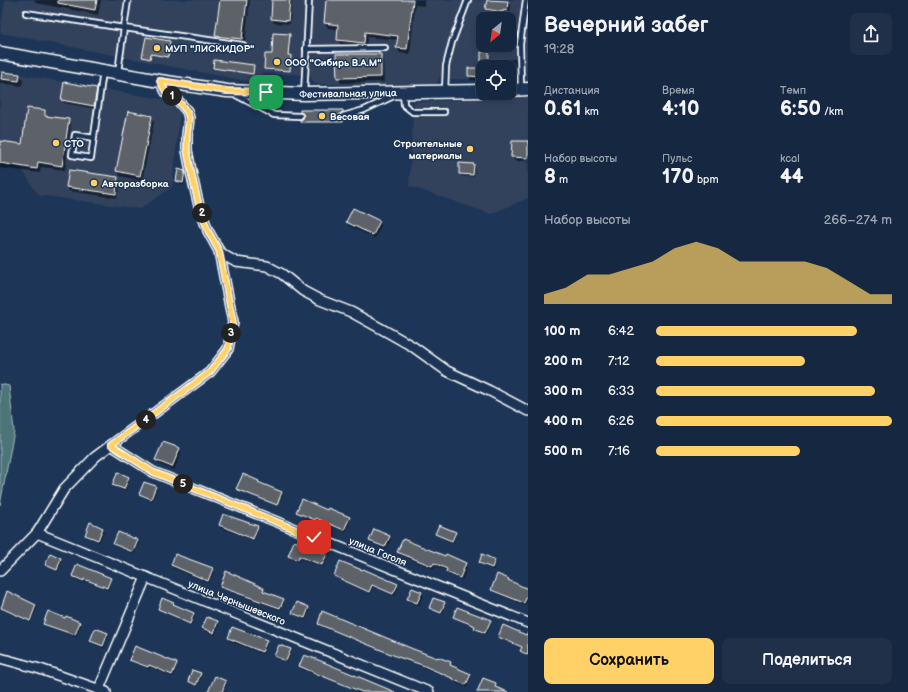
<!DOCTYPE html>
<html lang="ru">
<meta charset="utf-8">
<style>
:root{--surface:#162841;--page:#1f3048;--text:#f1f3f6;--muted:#9ea6b1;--line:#35445a;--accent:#ffd166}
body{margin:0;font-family:"Balsamiq Sans",sans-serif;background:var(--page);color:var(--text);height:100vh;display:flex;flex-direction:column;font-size:15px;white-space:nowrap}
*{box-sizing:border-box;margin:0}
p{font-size:13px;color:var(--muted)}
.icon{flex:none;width:22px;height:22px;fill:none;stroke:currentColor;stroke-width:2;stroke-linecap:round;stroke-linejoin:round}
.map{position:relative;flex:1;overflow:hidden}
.sheet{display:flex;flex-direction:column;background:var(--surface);width:380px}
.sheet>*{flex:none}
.needle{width:26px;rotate:209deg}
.fabs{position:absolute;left:476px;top:12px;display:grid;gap:8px}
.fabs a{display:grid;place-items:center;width:40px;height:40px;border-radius:8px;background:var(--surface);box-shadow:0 2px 6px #0003,0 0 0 1px var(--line);font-size:20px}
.pin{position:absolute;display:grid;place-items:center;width:34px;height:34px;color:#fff;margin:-17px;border-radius:8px;box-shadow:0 2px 6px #0006}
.km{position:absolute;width:20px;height:20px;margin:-10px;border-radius:50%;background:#222;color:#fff;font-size:11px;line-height:20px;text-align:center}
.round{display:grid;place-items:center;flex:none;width:42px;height:42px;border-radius:8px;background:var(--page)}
.summary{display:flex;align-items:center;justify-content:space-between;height:68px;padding:0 16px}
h1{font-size:22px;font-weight:800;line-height:30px}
.stats{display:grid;grid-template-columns:repeat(3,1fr);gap:6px;height:68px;padding:4px 16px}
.stats div{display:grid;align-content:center}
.stats b{font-size:20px;font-weight:800}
.stats small{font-size:11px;font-weight:400}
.stats p{font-size:11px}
.chart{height:112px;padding:8px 16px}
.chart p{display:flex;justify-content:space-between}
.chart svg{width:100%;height:72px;margin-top:4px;fill:var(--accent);opacity:.7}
.cta{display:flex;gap:8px;margin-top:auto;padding:8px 16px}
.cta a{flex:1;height:46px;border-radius:8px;background:var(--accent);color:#111;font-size:16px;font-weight:800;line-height:46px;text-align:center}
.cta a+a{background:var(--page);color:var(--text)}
ul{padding:0 16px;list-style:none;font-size:13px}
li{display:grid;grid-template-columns:64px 48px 1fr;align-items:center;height:30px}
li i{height:10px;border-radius:5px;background:var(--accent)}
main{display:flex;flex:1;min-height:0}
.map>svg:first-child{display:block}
.built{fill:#30425c;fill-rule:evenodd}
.green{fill:#4b7479;stroke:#a5babc}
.shadow{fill:#0007}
.building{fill:#5c6268;stroke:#fff}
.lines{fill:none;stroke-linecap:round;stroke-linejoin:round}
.service-casing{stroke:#fff;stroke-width:8}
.minor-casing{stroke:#fff;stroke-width:12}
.secondary-casing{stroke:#fff;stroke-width:15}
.service{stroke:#1d3557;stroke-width:4.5}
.minor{stroke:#1d3557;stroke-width:9}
.secondary{stroke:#1d3557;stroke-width:12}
.route-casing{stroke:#fff;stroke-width:8}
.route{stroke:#ffd166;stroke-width:5}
.poi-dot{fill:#ffd166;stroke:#1d3557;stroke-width:1.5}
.labels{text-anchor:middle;stroke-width:3;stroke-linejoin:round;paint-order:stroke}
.poi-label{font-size:10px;font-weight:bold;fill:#fff;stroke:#1d3557;text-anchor:start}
.street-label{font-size:10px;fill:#fff;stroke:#1d3557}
</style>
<main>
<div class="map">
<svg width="528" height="692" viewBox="0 0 528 692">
<rect width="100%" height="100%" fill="#1d3557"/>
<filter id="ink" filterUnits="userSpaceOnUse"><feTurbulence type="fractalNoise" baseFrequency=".025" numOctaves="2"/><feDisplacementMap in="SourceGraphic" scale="8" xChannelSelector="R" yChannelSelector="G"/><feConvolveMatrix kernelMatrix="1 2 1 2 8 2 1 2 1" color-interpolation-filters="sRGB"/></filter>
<g filter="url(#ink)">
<!-- built -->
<g class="built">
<path d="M5 0H528V80H527L524 44 516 45 515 68 483 67V79H450V71L442 72 436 86 315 84 308 75 262 73 261 84 0 33ZM483 19H509V45H483Z"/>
<path d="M0 71 167 100 180 113 172 187 140 209 38 195 20 166 0 163Z"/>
<path d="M528 97V198L491 214 409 186 414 102Z"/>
</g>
<!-- green -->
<path class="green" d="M0 384 9 386 14 431 0 505Z"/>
<!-- shadow -->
<g class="shadow">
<path d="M34 0H101L98 15 36 3Z"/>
<path d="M221 0H250L245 44 219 41 216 35Z"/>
<path d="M273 0H292L290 24 274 23 272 19Z"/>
<path d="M336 0H424V6L415 5 410 54 400 53 397 48 398 40 367 37 366 48 341 45 338 40 339 30 328 28 325 23 327 1Z"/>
<path d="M488 0H508V2L511 7 509 15 506 14 505 17 489 14 486 8Z"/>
<path d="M515 35 516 45H511L510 36Z"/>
<path d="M290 37 288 56 291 57 290 72 266 70 265 69 272 55Z"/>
<path d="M170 42 168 57 151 54 150 59 143 57Z"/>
<path d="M482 53H489L491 57V67H483V80H471L469 76V69H482Z"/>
<path d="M380 55 383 60 384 82 341 83 338 78Z"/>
<path d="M508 59H515L516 61V70H510Z"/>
<path d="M254 67 253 74 214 68Z"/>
<path d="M0 73 20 75 23 80 22 86 0 83Z"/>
<path d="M96 89 98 93 96 109 64 103 62 99Z"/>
<path d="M45 111 47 117 68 120 71 125 65 170 41 167 40 173 0 168V142L23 145Z"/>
<path d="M343 111V113L339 117 343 123 301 122Z"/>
<path d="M129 113 151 117 154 122 142 181 120 176 117 171Z"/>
<path d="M528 142V161H515L512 157Z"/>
<path d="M473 165 475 167 474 177 461 176 460 174Z"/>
<path d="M178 170 184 171 186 174 184 185 178 184 177 181Z"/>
<path d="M117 178 120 182 117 198 69 191 67 187Z"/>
<path d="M379 221 381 225 375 238 349 226 347 222Z"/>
<path d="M179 449 181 453 174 470 159 464 157 460Z"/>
<path d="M128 477 130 480 125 491 115 487 114 484Z"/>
<path d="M258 481 260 484 282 493 283 495 278 506 239 491 238 488Z"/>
<path d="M155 487 157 489 152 501 141 496 140 494Z"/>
<path d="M297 512 349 518 350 521 346 532 317 520 316 522 299 514Z"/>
<path d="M224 515 257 527 258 529 254 540 221 528 220 525Z"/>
<path d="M102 528 104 531 99 542 87 537 86 535Z"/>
<path d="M455 533 456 535 453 543 438 536 437 534Z"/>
<path d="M389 536 391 539 386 549 371 543 370 540Z"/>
<path d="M137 541 139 543 134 554 115 546 114 544Z"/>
<path d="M398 552 446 557 466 564 467 567 462 580 449 575 448 571 435 566 434 569 400 555Z"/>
<path d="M50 555 61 559 62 561 58 571 48 567 46 565Z"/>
<path d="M326 555 327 558 323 567 300 558 299 562 290 558 289 556Z"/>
<path d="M176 556 212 568 214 571 209 583 173 568 172 565Z"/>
<path d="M495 561 496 563 493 570 481 565 480 563Z"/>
<path d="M73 576 110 579 111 581 108 590 86 581 85 583 74 578Z"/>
<path d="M335 576 397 584 398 587 395 596 373 587 370 594 337 578Z"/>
<path d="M508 580 509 582 528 590V603L527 602 525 605 493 592 492 590Z"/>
<path d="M221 587 264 589V593L283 600 284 602 281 610 222 589Z"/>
<path d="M421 593 423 595 419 605 409 601 408 599Z"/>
<path d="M173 603 175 606 193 614 195 616 191 625 181 621 180 619 160 611 159 609Z"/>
<path d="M444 603 445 606 442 614 432 610 430 608Z"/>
<path d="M35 605 37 608 31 622 3 610 2 608Z"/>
<path d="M309 608 310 610 306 620 295 615 293 613Z"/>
<path d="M454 617 490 621 491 623 486 634 477 630 476 628 456 619Z"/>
<path d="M207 618 218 622 219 625 215 635 205 631 203 628Z"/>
<path d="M65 619 80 622 81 625 76 637 46 626 44 624Z"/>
<path d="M319 624 450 663 451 667 470 675 471 677 467 687 456 683 455 680 320 626Z"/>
<path d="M96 629 108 634 109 636 104 648 92 643 91 641Z"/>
<path d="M499 637H528V656L522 653 521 651 522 648 500 639Z"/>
<path d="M229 638 266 641 267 643 263 654 230 641Z"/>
<path d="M290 650 291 652 287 663 277 658 276 656Z"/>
<path d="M130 660 176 663 177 666 173 677 150 667 149 669 132 662Z"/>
<path d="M301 666 384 692H359L302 669Z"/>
<path d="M200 674 201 677 197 686 190 683 189 681Z"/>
<path d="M226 682 227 684 224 692H210Z"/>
</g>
<!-- building -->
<g class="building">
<path d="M58 0H97L95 10 58 3Z"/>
<path d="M220 0H247L242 39 215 36Z"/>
<path d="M272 0H290L288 21 271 19Z"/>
<path d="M326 0H413L407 49 396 48 398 36 365 32 364 43 337 40 338 25 324 23Z"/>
<path d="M487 0 508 1 507 11 503 10V12L485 9Z"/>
<path d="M273 33 290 34 288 55H291L290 71 264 69 265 54H272Z"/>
<path d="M146 37 170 41 168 57 151 54 150 59 142 57Z"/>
<rect x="481" y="52" width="8" height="15"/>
<path d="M336 54H381V77L337 78Z"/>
<path d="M214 60 254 65 253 74 213 68Z"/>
<path d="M468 68H483V77L468 76Z"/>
<path d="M2 72 20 74 19 81 1 79Z"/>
<path d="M64 82 97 88 94 106 61 100Z"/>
<path d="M27 108 45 110V116L69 119 62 166 38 162 37 169 0 163V141L22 144Z"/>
<path d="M300 110H343V112L339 115 340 118 343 120V122H300V120L303 118 304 116 300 112Z"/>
<path d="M128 111 152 116 140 176 116 171Z"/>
<path d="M512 141H528V158L511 157Z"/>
<path d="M459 163 474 164 473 175 459 174Z"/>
<path d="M178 169 185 171 183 183 176 181Z"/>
<path d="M69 170 118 177 116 194 66 187Z"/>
<path d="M353 208 380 221 373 235 346 222Z"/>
<path d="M163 442 180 448 172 467 155 460Z"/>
<path d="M118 472 129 477 124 489 112 485Z"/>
<path d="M243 474 259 481 258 482 282 492 277 505 236 489Z"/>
<path d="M144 482 156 486 151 499 139 494Z"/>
<path d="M302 499 327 510 328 508 350 517 344 530 316 518 315 520 296 512Z"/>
<path d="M223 514 258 526 253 539 219 525Z"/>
<path d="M90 522 103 528 98 540 85 535Z"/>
<path d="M439 525 456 532 452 541 435 534Z"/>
<path d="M374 529 390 536 385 547 369 541Z"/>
<path d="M118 532 138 540 133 552 113 544Z"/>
<path d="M403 539 445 556 446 554 466 563 460 578 446 572 447 569 434 563 432 566 397 552Z"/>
<path d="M294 541 327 554 322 565 299 556 298 560 288 556Z"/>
<path d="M50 553 61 558 57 570 45 565Z"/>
<path d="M175 554 213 568 208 581 171 565Z"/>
<path d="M482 554 495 560 492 568 479 563Z"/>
<path d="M340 561 362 570 363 569 398 584 393 594 372 585 369 592 334 576Z"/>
<path d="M77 564 111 578 107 588 84 579V581L72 576Z"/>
<path d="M226 571 264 588 263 591 284 599 280 608 220 587Z"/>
<path d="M497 574 509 579 508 580 528 589V594L524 603 491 590Z"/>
<path d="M412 588 422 592 417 603 407 599Z"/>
<path d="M7 591 36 605 30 621 1 608Z"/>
<path d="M162 598 174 603 173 604 194 613 190 624 179 619V618L158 609Z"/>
<path d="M433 598 445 602 441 613 429 608Z"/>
<path d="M297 602 309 607 305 618 292 613Z"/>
<path d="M457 607 491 620 485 633 474 628 475 626 453 617Z"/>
<path d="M48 611 65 618 66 616 80 622 75 635 43 624Z"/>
<path d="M322 611 413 649 437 658 438 657 451 662 450 665 471 674 466 685 454 680V679L422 665 398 657 318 624Z"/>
<path d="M207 617 218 621 214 633 202 628Z"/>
<path d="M503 625 526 635 528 632V655L520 651 522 647 498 637Z"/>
<path d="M232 627 267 640 262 652 228 638Z"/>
<path d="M95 628 108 633 103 646 90 641Z"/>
<path d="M279 645 291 649 286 661 274 656Z"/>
<path d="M135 646 177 663 172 675 149 665 148 667 129 660Z"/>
<path d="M304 655 316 659 395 692H362L322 676 299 666Z"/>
<path d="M192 670 201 673 196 685 188 681Z"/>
<path d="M215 676 226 681 222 692H208Z"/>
<path d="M483 678 496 683 495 687 508 692H477Z"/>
</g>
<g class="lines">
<!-- service casing -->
<g class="service-casing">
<g id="service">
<path d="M128 0 124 28 243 45"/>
<path d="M26 13 124 28 118 72"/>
<path d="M306 49 385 48"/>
<path d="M521 88 520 44 526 0"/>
<path d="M445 91 446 66 452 42 468 0"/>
<path d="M403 92 404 105 413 112H444"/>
<path d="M304 94 309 0"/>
<path d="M236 95 274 115 300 116"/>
<path d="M343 116 364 110 394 96"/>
<path d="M94 138 75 135 72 155 91 158 103 71"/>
</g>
</g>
<!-- minor casing -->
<g class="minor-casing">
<g id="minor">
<path d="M160 81 166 92 180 103 187 111 189 118 187 136V150L192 176 199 206 208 231 219 251 227 257 236 262 267 266 282 274 303 291 320 300 351 312 389 333 412 346 447 371 490 391 528 411"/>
<path d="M111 445 210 372 228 349 233 322 219 251"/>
<path d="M37 533 429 692"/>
<path d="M0 571 37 533 64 489 95 457 111 445 153 472 528 623"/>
<path d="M0 658 40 669 106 692"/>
<path d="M99 689 146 577"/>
</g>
</g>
<!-- secondary casing -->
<g class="secondary-casing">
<g id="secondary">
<path d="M0 53 160 81 227 91 304 94 483 91"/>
<path d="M509 90 528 89"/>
</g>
</g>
<!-- service -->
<use href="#service" class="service"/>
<!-- minor -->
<use href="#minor" class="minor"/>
<!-- secondary -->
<use href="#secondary" class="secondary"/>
</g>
</g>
<g class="lines" filter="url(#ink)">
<!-- route casing -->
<g class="route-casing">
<path id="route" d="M266 92 227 91 160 81 166 92 180 103 187 112 189 118 187 136V150L192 176 199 206 208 231 219 251 233 322 228 349 210 372 111 445 153 472 314 537"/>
</g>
<!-- route -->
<use href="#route" class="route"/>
</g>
<!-- markers -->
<g class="poi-dot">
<circle cx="157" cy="48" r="4"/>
<circle cx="277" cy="62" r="4"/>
<circle cx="322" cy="116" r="4"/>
<circle cx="56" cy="143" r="4"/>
<circle cx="470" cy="149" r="4"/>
<circle cx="94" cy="183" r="4"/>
</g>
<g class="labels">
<!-- poi labels -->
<g class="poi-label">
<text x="165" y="52">МУП "ЛИСКИДОР"</text>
<text x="285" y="66">ООО "Сибирь В.А.М"</text>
<text x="330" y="120">Весовая</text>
<text x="64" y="147">СТО</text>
<text x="462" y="147" text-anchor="end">Строительные<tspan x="462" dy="12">материалы</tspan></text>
<text x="102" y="187">Авторазборка</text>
</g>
<!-- street labels -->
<g class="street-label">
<text transform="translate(348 93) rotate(-1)" y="4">Фестивальная улица</text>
<text transform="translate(378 551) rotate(22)" y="4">улица Гоголя</text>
<text transform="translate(237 602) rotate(22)" y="4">улица Чернышевского</text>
</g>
</g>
</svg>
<div class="fabs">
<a><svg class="needle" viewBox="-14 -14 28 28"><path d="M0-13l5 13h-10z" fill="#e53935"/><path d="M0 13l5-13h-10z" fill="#9ea6b1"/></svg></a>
<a><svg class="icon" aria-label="locate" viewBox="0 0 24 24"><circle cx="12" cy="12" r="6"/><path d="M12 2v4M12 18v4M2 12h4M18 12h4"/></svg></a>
</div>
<div class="pin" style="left:266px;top:92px;background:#1e9e55"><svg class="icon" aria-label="arrive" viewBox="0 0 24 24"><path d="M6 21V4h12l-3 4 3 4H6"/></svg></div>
<div class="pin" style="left:314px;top:537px;background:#d93025"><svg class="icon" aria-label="check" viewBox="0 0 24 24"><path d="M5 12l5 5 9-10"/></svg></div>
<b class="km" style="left:172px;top:96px">1</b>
<b class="km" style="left:202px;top:213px">2</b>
<b class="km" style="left:231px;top:333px">3</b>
<b class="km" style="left:146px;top:420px">4</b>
<b class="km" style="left:183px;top:484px">5</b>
</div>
<section class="sheet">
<div class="summary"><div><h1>Вечерний забег</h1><p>19:28</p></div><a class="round"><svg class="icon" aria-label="share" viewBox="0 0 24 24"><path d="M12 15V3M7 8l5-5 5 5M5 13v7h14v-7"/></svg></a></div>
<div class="stats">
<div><p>Дистанция</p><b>0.61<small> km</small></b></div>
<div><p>Время</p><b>4:10</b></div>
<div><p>Темп</p><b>6:50<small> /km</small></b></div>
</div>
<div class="stats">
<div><p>Набор высоты</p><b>8<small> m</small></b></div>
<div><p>Пульс</p><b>170<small> bpm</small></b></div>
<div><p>kcal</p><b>44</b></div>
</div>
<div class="chart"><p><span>Набор высоты</span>266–274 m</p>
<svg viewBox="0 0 160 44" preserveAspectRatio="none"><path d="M0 44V38L10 34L20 26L30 26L40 22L50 18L60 10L70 6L80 10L90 18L100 18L110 18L120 18L130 22L140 30L150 38L160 38V44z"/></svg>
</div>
<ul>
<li><b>100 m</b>6:42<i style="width:85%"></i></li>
<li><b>200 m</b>7:12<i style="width:63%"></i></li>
<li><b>300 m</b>6:33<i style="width:93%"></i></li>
<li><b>400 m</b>6:26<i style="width:100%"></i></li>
<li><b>500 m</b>7:16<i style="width:61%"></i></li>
</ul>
<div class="cta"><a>Сохранить</a><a>Поделиться</a></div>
</section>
</main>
